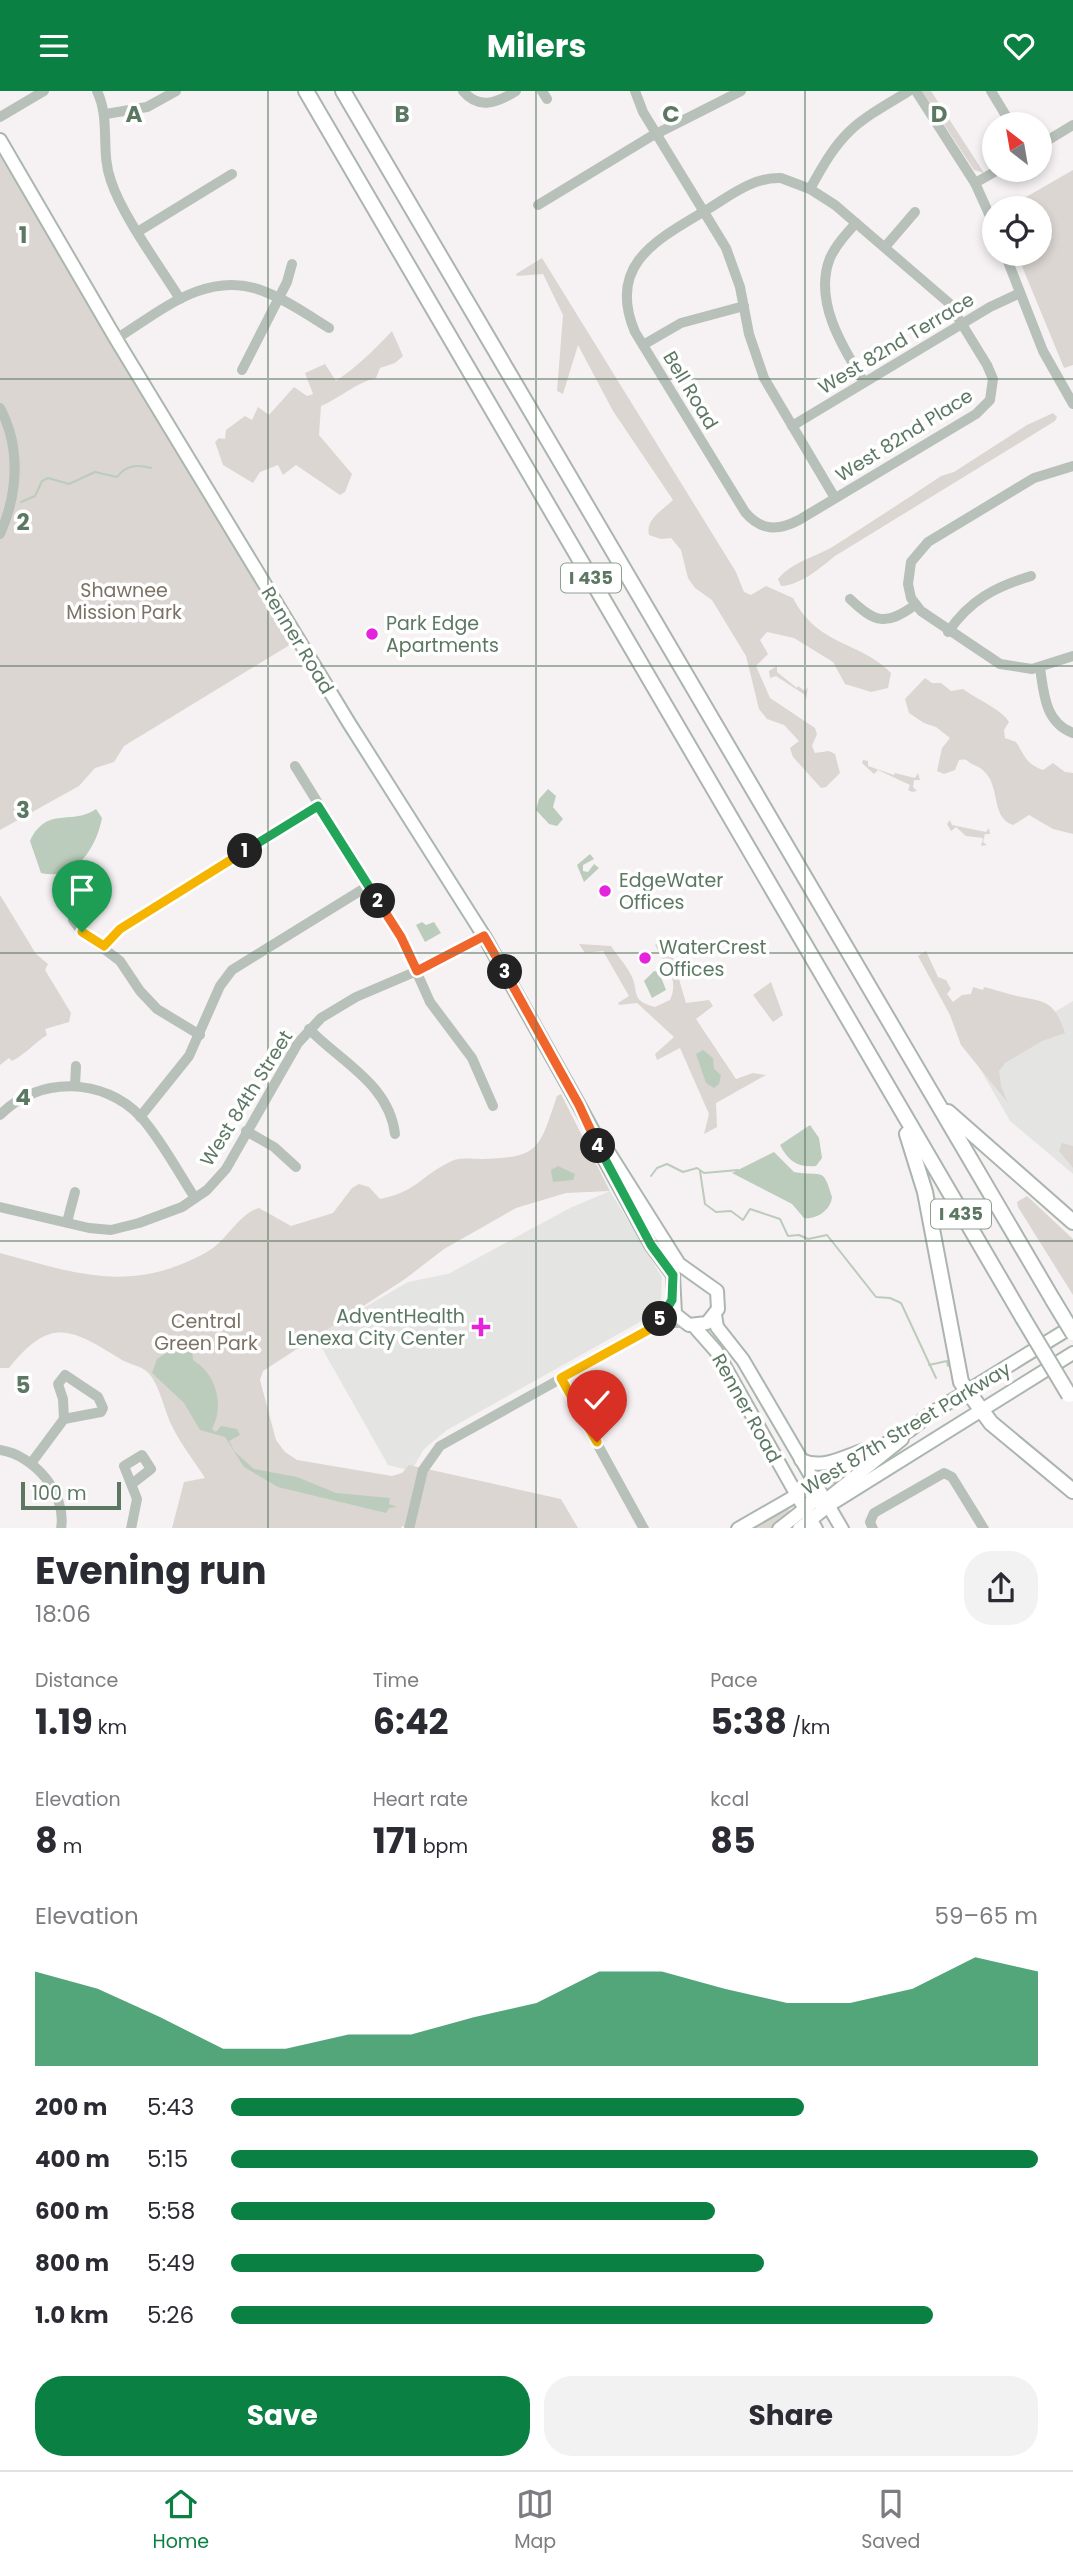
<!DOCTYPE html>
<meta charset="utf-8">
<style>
:root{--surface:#fff;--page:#f2f2f3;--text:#2b2b33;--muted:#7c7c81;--line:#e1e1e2;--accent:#0b8043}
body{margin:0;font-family:Poppins,sans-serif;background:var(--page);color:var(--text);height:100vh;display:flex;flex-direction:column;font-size:26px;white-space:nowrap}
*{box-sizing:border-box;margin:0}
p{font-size:23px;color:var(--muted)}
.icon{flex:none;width:38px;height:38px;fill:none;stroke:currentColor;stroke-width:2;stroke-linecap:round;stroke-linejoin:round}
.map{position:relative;height:1437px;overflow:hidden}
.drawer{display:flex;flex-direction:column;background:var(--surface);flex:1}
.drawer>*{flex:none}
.needle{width:46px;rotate:329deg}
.tools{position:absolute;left:982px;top:21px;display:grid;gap:14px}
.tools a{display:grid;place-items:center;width:70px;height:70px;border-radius:50%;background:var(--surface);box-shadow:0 4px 10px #0003;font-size:35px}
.scale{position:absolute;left:21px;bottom:18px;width:100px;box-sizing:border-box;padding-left:7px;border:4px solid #5c7863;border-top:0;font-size:19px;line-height:24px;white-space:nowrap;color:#5c7863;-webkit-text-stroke:5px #fff;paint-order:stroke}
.pin{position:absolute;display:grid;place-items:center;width:60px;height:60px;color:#fff;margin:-72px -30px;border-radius:50% 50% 50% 0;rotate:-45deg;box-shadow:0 0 7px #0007}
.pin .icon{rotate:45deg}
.km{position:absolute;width:35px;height:35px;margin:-18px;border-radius:50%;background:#222;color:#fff;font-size:19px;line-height:35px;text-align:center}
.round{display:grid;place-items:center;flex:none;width:74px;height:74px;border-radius:28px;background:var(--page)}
.overview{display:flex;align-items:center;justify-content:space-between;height:119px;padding:0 35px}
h1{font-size:38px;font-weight:700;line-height:52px}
.stats{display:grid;grid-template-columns:repeat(3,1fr);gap:10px;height:119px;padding:7px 35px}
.stats div{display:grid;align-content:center}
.stats b{font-size:35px;font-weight:700}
.stats small{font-size:19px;font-weight:400}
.stats p{font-size:19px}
.chart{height:196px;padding:14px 35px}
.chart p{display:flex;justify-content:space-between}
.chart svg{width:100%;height:126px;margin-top:7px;fill:var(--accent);opacity:.7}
.primary-button{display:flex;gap:14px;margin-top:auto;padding:14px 35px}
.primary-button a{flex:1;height:80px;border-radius:28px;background:var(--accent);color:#fff;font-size:28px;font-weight:700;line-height:80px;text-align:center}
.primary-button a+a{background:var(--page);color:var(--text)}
ul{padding:0 35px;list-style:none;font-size:23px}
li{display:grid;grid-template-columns:112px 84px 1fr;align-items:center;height:52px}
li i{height:18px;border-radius:9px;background:var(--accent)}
header{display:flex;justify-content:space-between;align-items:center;height:91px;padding:0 35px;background:var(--accent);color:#fff;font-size:32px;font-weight:700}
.menu{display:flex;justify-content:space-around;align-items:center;height:98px;border-top:2px solid var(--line);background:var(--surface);font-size:19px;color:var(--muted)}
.menu a{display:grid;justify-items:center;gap:4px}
.menu .selected{color:var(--accent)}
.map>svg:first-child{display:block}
.built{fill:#e4e4e2}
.green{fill:#dbd6d1}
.water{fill:#bbccbc}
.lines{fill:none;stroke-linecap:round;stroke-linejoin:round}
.stream{stroke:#bbccbc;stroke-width:2}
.major-casing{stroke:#abb6ae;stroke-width:16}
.highway-casing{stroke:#abb5ae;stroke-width:18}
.minor{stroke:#b7c1ba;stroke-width:10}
.major{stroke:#fff;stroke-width:12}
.highway{stroke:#fff;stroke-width:14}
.highway-bridge-casing{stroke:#abb5ae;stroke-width:18;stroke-linecap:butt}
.highway-bridge{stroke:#fff;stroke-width:14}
.split-1-casing{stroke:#fff;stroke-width:14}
.split-2-casing{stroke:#fff;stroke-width:14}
.split-3-casing{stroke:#fff;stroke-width:14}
.split-4-casing{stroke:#fff;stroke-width:14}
.split-5-casing{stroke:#fff;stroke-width:14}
.split-6-casing{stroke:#fff;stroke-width:14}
.split-1{stroke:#f5b400;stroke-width:9}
.split-2{stroke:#22a559;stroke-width:9}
.split-3{stroke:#f0652b;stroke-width:9}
.split-4{stroke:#f0652b;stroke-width:9}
.split-5{stroke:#22a559;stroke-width:9}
.split-6{stroke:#f5b400;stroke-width:9}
.grid{fill:none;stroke:#5c7863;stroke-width:2;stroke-opacity:0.55}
.poi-dot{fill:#e622dd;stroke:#fff;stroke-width:2.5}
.labels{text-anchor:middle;stroke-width:7;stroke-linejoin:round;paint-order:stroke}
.shield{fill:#fff;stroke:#8da092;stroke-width:2}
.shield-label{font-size:18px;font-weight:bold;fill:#5c7863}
.street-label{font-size:19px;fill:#5c7863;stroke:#fff}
.park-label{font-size:19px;fill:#7b7263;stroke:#fff}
.poi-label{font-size:19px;fill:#5c7863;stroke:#fff;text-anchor:start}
.grid-label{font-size:23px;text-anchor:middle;font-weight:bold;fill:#5c7863;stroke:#fff;stroke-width:7;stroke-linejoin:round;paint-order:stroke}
</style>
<header><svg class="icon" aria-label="menu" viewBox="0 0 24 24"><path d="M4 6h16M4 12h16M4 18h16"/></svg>Milers<svg class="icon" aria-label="heart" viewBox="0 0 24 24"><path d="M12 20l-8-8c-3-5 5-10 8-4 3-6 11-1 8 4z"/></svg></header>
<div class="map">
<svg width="1073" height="1438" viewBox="0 0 1073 1438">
<rect width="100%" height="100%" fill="#f6f2f3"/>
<!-- built -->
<g class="built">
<path d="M1073 910V1083L1010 1030 975 969Z"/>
<path d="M610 1100 662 1186 661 1209 657 1216 647 1227 447 1339 424 1358 411 1380 388 1374 315 1245 408 1191 448 1183 570 1117Z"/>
</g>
<!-- green -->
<g class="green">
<path d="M922 0H931L984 82 974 79Z"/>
<path d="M0 65 293 552 124 655 114 671 95 677 79 695 0 739Z"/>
<path d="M1073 79V274L1064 277 1017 163H1040V117H1007Z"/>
<path d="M542 167 736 481 744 501 751 504 766 495 793 507C818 556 861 550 891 582L888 597 871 601 845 593 833 571 794 547 767 541 760 549 768 563 756 575 770 607 815 637 817 643 812 655 815 662 829 660 835 663 840 682 826 696 821 697 793 666 790 657 799 650 784 634 767 628 759 618 746 565 712 509 695 497 688 487 681 459 671 447 661 448 649 444C645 428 663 419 673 409L613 320 578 254 563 303 557 300 563 224 543 183 517 185 516 183Z"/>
<path d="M392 240 403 265 395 272 380 277 376 287C357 291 340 307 321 315L319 344 352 383 345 401 340 404 296 374 283 384 278 374 260 381 253 392 223 374 215 351 219 347 225 348 226 339 245 325 252 329 258 316 269 324 294 296 307 305 313 303 305 282 325 273 336 290C358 275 374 259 392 240Z"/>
<path d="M1053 322 1057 326 1055 330 835 465C820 477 801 494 781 495L778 488C793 470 816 466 834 455 870 432 905 409 941 385L954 381 1027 334Z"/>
<path d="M777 575V581L797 597 798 595 805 600 808 596 806 609 805 604 776 585 770 587 769 580Z"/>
<path d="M925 587 932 592H941L951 600 963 598C975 607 1004 620 1009 631L1004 639 1005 647 1016 651C1025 665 1026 673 1043 679L1053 672 1065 681 1073 682V743L1053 738 1029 724 1013 734C987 725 1005 686 974 674 967 671 968 667 959 669L955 679 944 683 937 680 942 657 950 647 936 636 924 632 909 622 905 608Z"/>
<path d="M863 669 868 670V675L894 684 895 682 915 687 918 682 920 689H914L913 696 917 700 912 701 908 699 910 694 878 679 874 683 862 672Z"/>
<path d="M950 729 952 734 986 741 989 737 990 743H985L983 751 987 754 981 755 983 747 966 745 956 736 951 740 947 733Z"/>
<path d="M0 804 36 863 48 873 45 879 71 922 69 931 45 938 47 944C34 952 26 963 12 970L9 967 0 974Z"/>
<path d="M667 847 686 912 709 909 713 915 696 928 736 988 753 982 766 984 716 1012 717 1036 704 1043 709 1023 680 957 657 969 655 963 674 946 637 912 619 914 618 912 629 905 603 860 585 862 579 853 611 855C617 864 626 874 631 884 640 901 629 909 655 916L670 909C680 887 665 874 655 854Z"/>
<path d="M926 860 938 886 946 889 951 898 947 903 953 911 962 904 971 903 973 896 983 899 984 896C997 899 1010 904 1022 906 1050 911 1055 914 1065 942L1042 950 1005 972 999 980 1001 995 1008 1012 961 954 950 924 918 865Z"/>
<path d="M771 891 783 924 773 931 753 904Z"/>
<path d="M561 1003 610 1100 566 1102 516 1117 444 1158 405 1188 263 1280 260 1289 276 1349 285 1361 297 1369 392 1385 402 1382 409 1374 561 1408 578 1437 412 1438 402 1435 401 1438 172 1437 184 1391 205 1387C195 1371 182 1355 173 1337 165 1322 162 1303 153 1288 146 1275 133 1275 122 1269 72 1238 51 1224 9 1277H0V1162C78 1183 131 1203 207 1161 227 1150 238 1123 259 1117L291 1135 333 1122 352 1097 359 1093 369 1096 380 1108C418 1100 419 1086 450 1071 458 1066 472 1068 481 1068 541 1067 539 1057 557 1005Z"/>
<path d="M1062 1052 1073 1055V1077L1059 1060Z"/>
<path d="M1027 1105 1073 1148V1204L1018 1116 1017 1111Z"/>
<path d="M789 1418 792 1423 772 1437 750 1438Z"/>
</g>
<!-- water -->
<g class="water">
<path d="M548 698 556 705 553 716 563 728 557 735 549 733 536 719 539 708Z"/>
<path d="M96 718 102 727C96 757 76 790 41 782L30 750C47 714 72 735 96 718Z"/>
<path d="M590 763 594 768 583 774V780L588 781 594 773 599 777 584 791 577 774Z"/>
<path d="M422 831 426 834 434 831 441 842 425 851 416 834Z"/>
<path d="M654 880 659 881 666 899 652 907 644 890Z"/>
<path d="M703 959 713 967 714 978 721 984 719 993 714 997 706 992 696 963Z"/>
<path d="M810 1034 819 1047 822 1067 816 1075C798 1077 788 1070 780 1054Z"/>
<path d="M774 1061 794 1081C823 1086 823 1075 832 1106 831 1119 816 1129 804 1127L792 1113 732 1082Z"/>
<path d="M558 1075 575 1083 573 1089 553 1091 551 1079Z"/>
<path d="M181 1252 192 1256 193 1269C216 1283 225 1314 212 1338L216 1341 221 1335 237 1338 240 1344 229 1350 235 1361 254 1378 297 1386 336 1402 390 1407 389 1413 397 1416 389 1417 386 1422 278 1396 244 1376 225 1346 200 1339 184 1312 152 1282 157 1268Z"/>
</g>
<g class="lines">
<!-- stream -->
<g class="stream">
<path d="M21 411 35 405 42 390 48 387 69 393 95 381 117 386C126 374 137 373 151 377"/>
<path d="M700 1080 705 1113 716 1121 731 1120 743 1129 750 1118 780 1128 788 1145 799 1144 808 1148 827 1144 876 1206 890 1207 901 1212 936 1287"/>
<path d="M651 1085 657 1077 667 1073 683 1081 697 1077 704 1082 738 1079"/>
<path d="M929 1274 947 1270 948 1275"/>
</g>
<!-- major casing -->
<g class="major-casing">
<g id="major">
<path d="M0 49 116 248 349 632 484 845 579 1014 598 1049V1057L651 1154 673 1184 675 1223 689 1234 707 1232 718 1218 717 1200 679 1173 604 1054 598 1049"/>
<path d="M715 1224 717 1236 743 1269 842 1438"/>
<path d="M693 1234 716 1260 816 1438"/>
<path d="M801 1369C822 1379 843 1366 864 1359"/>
<path d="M821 1413 902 1348"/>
<path d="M738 1438 910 1339 930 1323 1073 1235"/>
<path d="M779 1438 811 1413 815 1393"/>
<path d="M799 1438 828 1415 1073 1262"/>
</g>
</g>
<!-- highway casing -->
<g class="highway-casing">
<g id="highway">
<path d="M306 0 1023 1227"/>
<path d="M343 0 1053 1209"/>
<path d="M948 1021 1073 1131"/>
<path d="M907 1043 925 1101 961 1291 991 1332 1073 1400"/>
</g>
</g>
<!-- minor -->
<g class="minor">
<path d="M97 0C111 30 100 60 111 90 123 126 159 174 180 208"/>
<path d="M463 0C479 19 497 12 516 0"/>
<path d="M542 0 547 8"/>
<path d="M635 0 643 21 726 157 740 196 749 243 764 287 835 407"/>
<path d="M916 0 975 92 994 134"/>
<path d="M991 0 1011 33"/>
<path d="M106 23 147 16 176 0"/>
<path d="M0 26 44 0"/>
<path d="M1040 54 1073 34"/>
<path d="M781 87 810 98 835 114 949 212 987 274 993 288 990 309 976 323 799 429C778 440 761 440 745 421L635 241C606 173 658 148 708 118 731 104 753 86 781 87Z"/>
<path d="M975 92 998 79"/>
<path d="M810 98C842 39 852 34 909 0"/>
<path d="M538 114 650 46 741 0"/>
<path d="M856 132C846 143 836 154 830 167 813 210 843 257 864 291"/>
<path d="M139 140 232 83"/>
<path d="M885 156 915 121"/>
<path d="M1005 163 1043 260 1073 313"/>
<path d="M116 248C161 220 207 178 263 200 287 209 308 224 329 237"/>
<path d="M643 254 681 232 744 215"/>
<path d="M242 279 287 191 292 173"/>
<path d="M0 317C21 356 18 403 0 443"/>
<path d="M792 335 990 216 1020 202"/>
<path d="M1073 375 1034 387 928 451 911 471 908 493 911 507 921 520 1000 573 1032 578 1073 565"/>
<path d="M850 508C875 532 886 535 915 514"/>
<path d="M948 541C970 509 995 496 1031 485"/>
<path d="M1040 577C1044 604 1045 631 1073 642"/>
<path d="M295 675 401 846 430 911 472 967 493 1015"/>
<path d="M73 829 82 841 120 870 140 900 157 918 200 944"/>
<path d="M104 855 120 838 318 715"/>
<path d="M309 938C341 971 389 993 395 1043"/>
<path d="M75 995 76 975"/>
<path d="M0 1024C38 985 104 986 141 1026 162 1050 178 1081 195 1107"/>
<path d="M140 1026 189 965 220 895 232 879 368 795"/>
<path d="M246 1040 274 1056 296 1076"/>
<path d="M0 1116 89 1137 111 1139 139 1132 182 1116 207 1099 226 1078 298 952 321 927 356 906 438 871 484 845"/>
<path d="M67 1131 75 1101"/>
<path d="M653 1235 672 1209"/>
<path d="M65 1284 98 1306 103 1317 101 1321 64 1328 63 1308 58 1293Z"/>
<path d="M561 1287 644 1438"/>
<path d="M0 1359C34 1364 67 1402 61 1438"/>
<path d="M32 1371 64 1328"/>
<path d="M131 1438 137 1408 124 1375 142 1364 151 1378 133 1392"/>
<path d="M409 1438 423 1379 440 1355 650 1238 666 1232H686"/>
<path d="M873 1438 870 1431 874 1422 944 1382 952 1386 984 1438"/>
</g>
<!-- major -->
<use href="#major" class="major"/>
<!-- highway -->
<use href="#highway" class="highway"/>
<!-- highway-bridge casing -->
<g class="highway-bridge-casing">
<g id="highway-bridge">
<path d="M1053 1209 1073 1242"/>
<path d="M1023 1227 1069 1304"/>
</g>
</g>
<!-- highway-bridge -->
<use href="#highway-bridge" class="highway-bridge"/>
</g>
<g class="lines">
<!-- split-1 casing -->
<g class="split-1-casing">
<path id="split-1" d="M82 841 104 855 120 838 245 760"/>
</g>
<!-- split-2 casing -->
<g class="split-2-casing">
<path id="split-2" d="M245 760 318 715 378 810"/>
</g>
<!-- split-3 casing -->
<g class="split-3-casing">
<path id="split-3" d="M378 810 401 846 417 880 484 845 505 881"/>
</g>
<!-- split-4 casing -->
<g class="split-4-casing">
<path id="split-4" d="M505 881 579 1014 598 1055"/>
</g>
<!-- split-5 casing -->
<g class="split-5-casing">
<path id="split-5" d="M598 1055 651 1154 673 1184 672 1209 660 1228"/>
</g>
<!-- split-6 casing -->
<g class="split-6-casing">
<path id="split-6" d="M597 1351 561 1287 650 1238 660 1228"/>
</g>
<!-- split-1 -->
<use href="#split-1" class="split-1"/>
<!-- split-2 -->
<use href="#split-2" class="split-2"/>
<!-- split-3 -->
<use href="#split-3" class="split-3"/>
<!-- split-4 -->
<use href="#split-4" class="split-4"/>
<!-- split-5 -->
<use href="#split-5" class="split-5"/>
<!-- split-6 -->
<use href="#split-6" class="split-6"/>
</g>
<!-- grid -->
<path class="grid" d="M268 0V1438M536 0V1438M805 0V1438M0 288H1073M0 575H1073M0 862H1073M0 1150H1073"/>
<!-- markers -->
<g class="poi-dot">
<circle cx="372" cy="543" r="7"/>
<circle cx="605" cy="800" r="7"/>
<circle cx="645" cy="867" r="7"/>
<path d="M477.5 1225.5h7v7h7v7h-7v7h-7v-7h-7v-7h7z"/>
</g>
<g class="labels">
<!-- shield labels -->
<g class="shield">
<rect x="561" y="472.5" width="60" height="29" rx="5"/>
<rect x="931" y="1108.5" width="60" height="29" rx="5"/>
</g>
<g class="shield-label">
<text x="591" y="493">I 435</text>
<text x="961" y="1129">I 435</text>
</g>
<!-- street labels -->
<g class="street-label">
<text transform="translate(896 252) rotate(-31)" y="7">West 82nd Terrace</text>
<text transform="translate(691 299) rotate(59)" y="7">Bell Road</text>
<text transform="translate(904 344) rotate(-32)" y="7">West 82nd Place</text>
<text transform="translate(298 549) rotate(59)" y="7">Renner Road</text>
<text transform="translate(246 1007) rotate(-58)" y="7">West 84th Street</text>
<text transform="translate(747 1317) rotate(61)" y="7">Renner Road</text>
<text transform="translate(906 1337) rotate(-31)" y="7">West 87th Street Parkway</text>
</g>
<!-- park labels -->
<g class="park-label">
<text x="124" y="506">Shawnee<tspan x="124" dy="22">Mission Park</tspan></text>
<text x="206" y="1237">Central<tspan x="206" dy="22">Green Park</tspan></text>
</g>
<!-- poi labels -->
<g class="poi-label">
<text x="386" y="539">Park Edge<tspan x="386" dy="22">Apartments</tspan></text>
<text x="619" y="796">EdgeWater<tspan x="619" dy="22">Offices</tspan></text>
<text x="659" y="863">WaterCrest<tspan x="659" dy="22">Offices</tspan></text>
<text x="465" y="1232" text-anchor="end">AdventHealth<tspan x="465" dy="22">Lenexa City Center</tspan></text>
</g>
</g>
<g class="grid-label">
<text x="134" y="31">A</text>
<text x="402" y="31">B</text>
<text x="671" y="31">C</text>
<text x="939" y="31">D</text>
<text x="23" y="152">1</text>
<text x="23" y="439">2</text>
<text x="23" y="727">3</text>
<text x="23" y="1014">4</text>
<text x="23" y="1302">5</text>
</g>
</svg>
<div class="tools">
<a><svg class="needle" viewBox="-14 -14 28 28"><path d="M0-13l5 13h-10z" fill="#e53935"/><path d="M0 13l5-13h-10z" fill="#7c7c81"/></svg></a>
<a><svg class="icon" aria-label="locate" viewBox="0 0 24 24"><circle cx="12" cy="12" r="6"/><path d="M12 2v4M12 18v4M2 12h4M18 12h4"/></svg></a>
</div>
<div class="scale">100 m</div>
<div class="pin" style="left:82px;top:841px;background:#1e9e55"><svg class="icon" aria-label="arrive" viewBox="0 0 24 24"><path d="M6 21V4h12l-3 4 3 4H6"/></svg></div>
<div class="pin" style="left:597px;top:1351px;background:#d93025"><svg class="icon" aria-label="check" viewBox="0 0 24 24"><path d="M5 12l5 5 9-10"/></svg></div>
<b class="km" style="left:245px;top:760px">1</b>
<b class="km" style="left:378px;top:810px">2</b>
<b class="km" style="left:505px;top:881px">3</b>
<b class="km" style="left:598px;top:1055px">4</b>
<b class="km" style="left:660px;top:1228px">5</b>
</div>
<section class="drawer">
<div class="overview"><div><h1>Evening run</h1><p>18:06</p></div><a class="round"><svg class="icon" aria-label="share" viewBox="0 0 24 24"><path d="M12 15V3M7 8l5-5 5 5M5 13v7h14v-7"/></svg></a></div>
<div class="stats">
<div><p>Distance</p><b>1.19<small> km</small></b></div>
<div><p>Time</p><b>6:42</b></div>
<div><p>Pace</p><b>5:38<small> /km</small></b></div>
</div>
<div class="stats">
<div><p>Elevation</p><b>8<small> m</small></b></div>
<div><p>Heart rate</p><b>171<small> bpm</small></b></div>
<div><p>kcal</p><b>85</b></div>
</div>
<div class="chart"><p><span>Elevation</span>59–65 m</p>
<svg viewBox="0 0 160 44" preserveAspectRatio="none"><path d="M0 44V11L10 17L20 27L30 38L40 38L50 33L60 33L70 27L80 22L90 11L100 11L110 17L120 22L130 22L140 17L150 6L160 11V44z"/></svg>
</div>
<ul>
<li><b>200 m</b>5:43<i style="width:71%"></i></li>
<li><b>400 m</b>5:15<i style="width:100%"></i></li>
<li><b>600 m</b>5:58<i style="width:60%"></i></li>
<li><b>800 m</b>5:49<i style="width:66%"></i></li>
<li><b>1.0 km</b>5:26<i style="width:87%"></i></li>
</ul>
<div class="primary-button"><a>Save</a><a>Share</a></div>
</section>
<nav class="menu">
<a class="selected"><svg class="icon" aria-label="home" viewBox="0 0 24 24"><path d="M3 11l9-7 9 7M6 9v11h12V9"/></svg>Home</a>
<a><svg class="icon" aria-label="map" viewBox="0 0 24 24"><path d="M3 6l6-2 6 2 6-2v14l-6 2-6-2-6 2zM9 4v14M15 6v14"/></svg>Map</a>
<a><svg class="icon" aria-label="saved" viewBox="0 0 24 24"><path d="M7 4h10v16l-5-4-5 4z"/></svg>Saved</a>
</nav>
